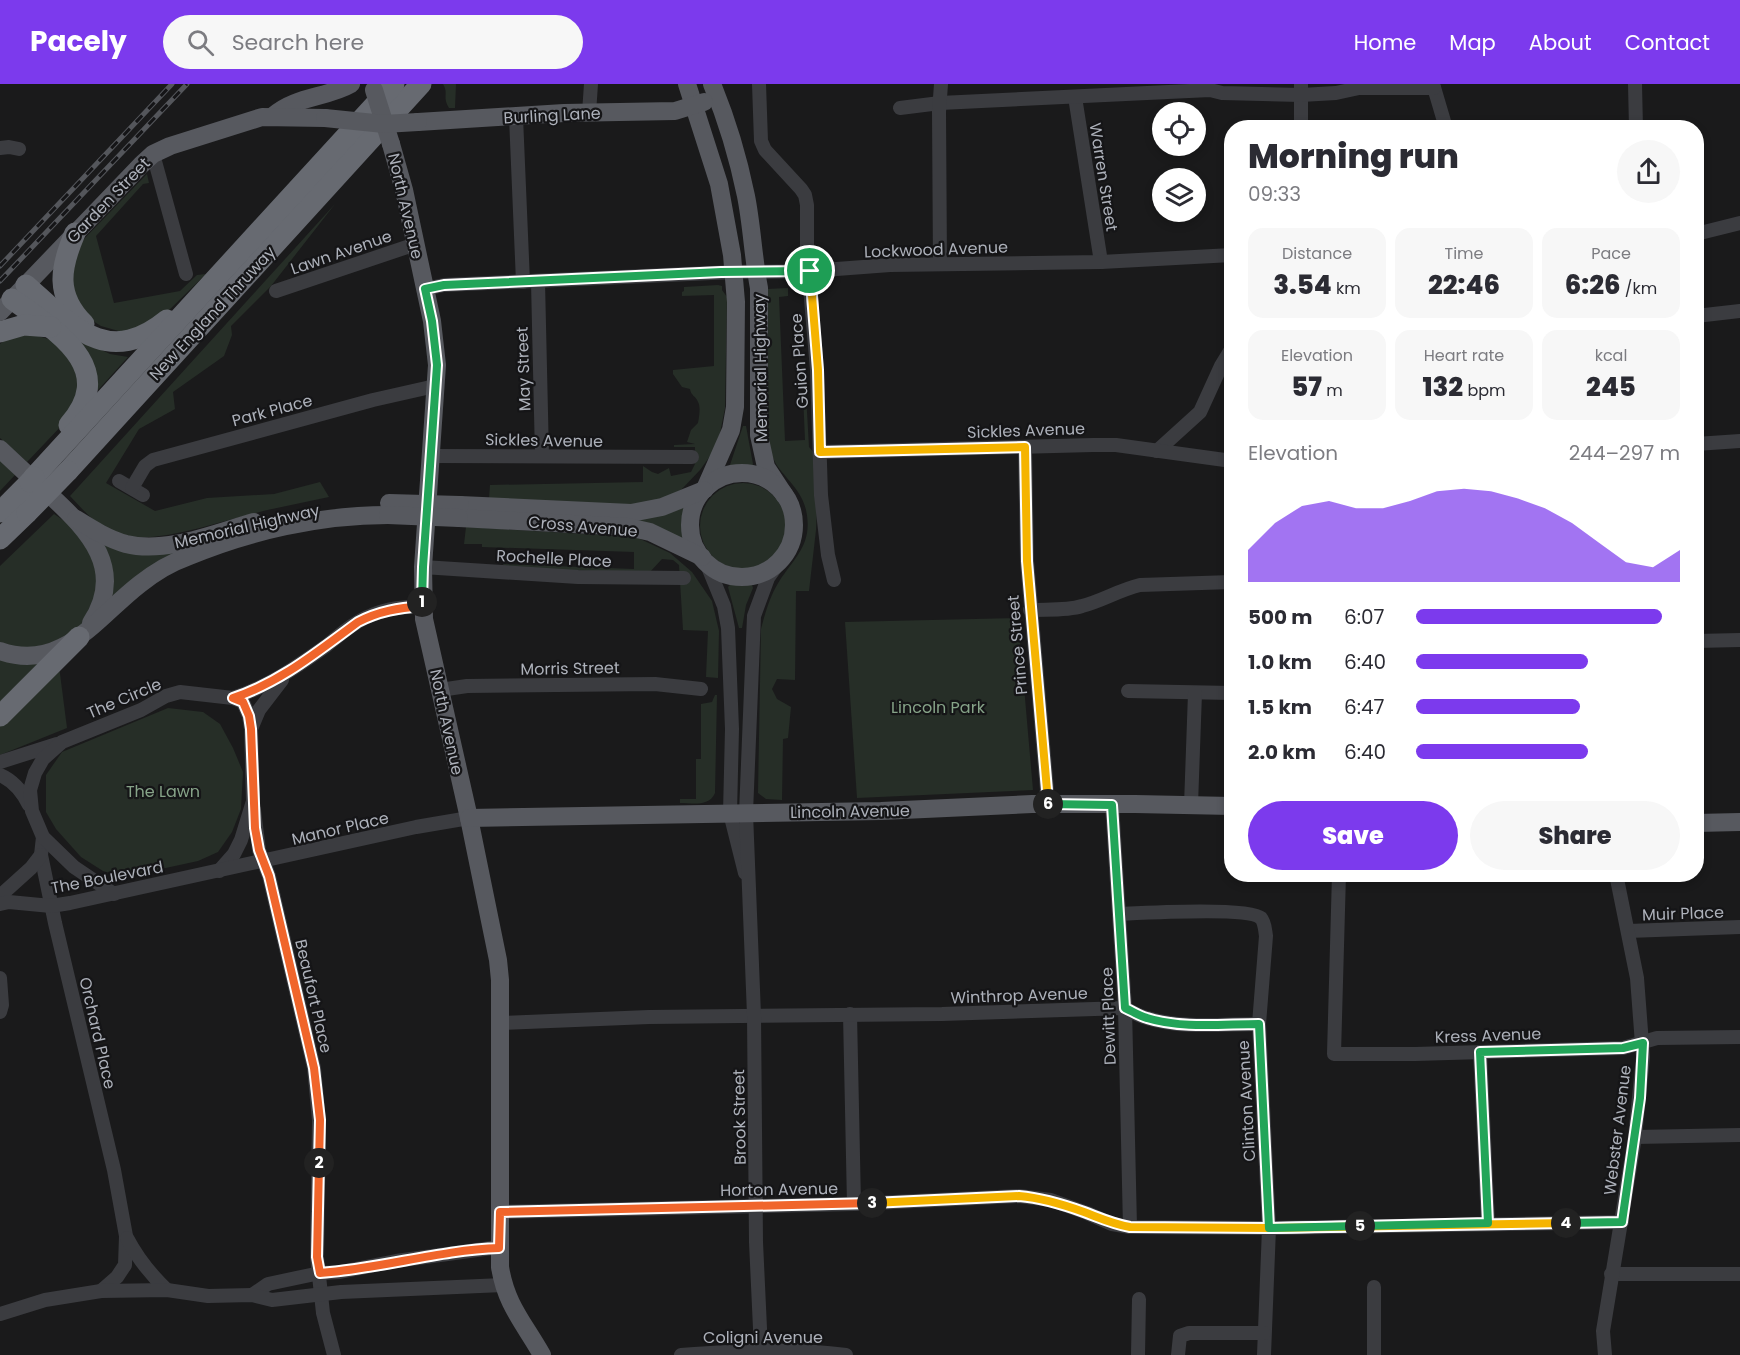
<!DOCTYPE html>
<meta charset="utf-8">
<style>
:root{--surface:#fff;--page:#f7f7f7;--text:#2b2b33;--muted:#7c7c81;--accent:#7c3aed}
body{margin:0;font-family:Poppins,sans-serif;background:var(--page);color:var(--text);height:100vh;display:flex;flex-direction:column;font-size:22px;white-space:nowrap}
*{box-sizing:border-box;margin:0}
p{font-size:20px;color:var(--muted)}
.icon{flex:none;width:33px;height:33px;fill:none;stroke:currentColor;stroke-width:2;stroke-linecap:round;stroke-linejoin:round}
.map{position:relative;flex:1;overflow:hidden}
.side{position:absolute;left:1224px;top:36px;width:480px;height:762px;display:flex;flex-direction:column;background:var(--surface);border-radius:24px;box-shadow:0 3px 9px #0003}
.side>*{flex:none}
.controls{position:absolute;left:1152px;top:18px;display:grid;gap:12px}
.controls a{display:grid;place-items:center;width:54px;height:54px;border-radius:50%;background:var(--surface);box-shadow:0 3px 9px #0003;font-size:30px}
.pin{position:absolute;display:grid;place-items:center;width:51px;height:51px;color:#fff;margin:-26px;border:3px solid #fff;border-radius:50%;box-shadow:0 2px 6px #0007}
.km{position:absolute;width:30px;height:30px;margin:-15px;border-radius:50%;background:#222;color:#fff;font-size:16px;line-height:30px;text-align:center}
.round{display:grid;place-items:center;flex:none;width:63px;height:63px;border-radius:32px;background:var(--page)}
.overview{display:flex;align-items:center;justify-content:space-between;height:102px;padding:0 24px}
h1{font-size:33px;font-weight:800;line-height:45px}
.figures{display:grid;grid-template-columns:repeat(3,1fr);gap:9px;height:102px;padding:6px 24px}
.figures div{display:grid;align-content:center;border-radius:15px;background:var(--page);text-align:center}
.figures b{font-size:26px;font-weight:800}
.figures small{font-size:16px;font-weight:400}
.figures p{font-size:16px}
.chart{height:168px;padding:12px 24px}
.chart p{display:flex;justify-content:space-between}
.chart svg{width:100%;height:108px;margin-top:6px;fill:var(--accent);opacity:.7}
.action{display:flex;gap:12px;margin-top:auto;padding:12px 24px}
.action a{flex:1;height:69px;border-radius:36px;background:var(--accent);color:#fff;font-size:24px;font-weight:800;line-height:69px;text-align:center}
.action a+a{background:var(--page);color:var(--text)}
ul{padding:0 24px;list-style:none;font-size:20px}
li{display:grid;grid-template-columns:96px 72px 1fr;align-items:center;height:45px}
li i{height:15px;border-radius:8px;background:var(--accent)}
header{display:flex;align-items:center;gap:36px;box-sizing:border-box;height:84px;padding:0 30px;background:var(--accent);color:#fff}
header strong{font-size:28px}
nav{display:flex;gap:33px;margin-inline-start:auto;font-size:21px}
.search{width:420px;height:54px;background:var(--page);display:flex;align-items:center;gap:15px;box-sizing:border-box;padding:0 21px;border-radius:33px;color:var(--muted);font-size:22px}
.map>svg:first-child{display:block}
.green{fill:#262e27}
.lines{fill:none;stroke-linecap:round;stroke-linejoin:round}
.minor{stroke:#3b3c40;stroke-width:14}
.major{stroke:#57595f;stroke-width:18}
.highway{stroke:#676a71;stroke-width:21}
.rail-casing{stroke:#54565b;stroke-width:5}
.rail{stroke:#151517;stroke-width:3;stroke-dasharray:9;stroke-linecap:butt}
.major-bridge{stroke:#57595f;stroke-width:18}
.highway-bridge{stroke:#676a71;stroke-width:21}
.split-1-casing{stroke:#fff;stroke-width:12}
.split-2-casing{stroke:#fff;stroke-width:12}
.split-3-casing{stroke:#fff;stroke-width:12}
.split-4-casing{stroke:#fff;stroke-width:12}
.split-5-casing{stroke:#fff;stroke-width:12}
.split-6-casing{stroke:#fff;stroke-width:12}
.split-7-casing{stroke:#fff;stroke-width:12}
.split-1{stroke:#22a559;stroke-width:8}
.split-2{stroke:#f0652b;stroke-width:8}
.split-3{stroke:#f0652b;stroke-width:8}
.split-4{stroke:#f5b400;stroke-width:8}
.split-5{stroke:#22a559;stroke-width:8}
.split-6{stroke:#22a559;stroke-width:8}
.split-7{stroke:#f5b400;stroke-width:8}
.labels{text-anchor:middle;stroke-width:4.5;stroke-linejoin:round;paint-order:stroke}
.street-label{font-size:16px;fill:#adb1ba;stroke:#151517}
.park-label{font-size:16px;fill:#86a388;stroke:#151517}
</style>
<header>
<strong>Pacely</strong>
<div class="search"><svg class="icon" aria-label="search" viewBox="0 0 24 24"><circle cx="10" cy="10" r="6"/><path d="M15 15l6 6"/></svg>Search here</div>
<nav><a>Home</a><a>Map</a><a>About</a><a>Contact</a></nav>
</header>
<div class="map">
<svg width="1740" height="1271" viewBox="0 0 1740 1271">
<rect width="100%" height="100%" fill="#1a1a1b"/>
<!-- green -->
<g class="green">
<path d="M443 0H456L455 24H449C442 12 449 10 443 0Z"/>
<path d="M147 90 149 99 143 100 96 152 114 219 180 207 197 191 206 190 166 229 143 244 122 248 101 242 85 232 74 214 72 179 79 163 85 154Z"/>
<path d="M335 120 271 202 231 242 232 251 224 272 173 308 175 325 139 345 106 399 155 427 207 414 274 410 320 398 329 413C303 419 277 423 252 430 218 438 154 461 121 451 99 445 85 428 70 412Z"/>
<path d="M718 201 722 202V206L727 213 725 324 720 349 713 368 700 386 681 406 658 416 628 421 489 415 490 401 643 398V382L652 388 658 390 669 384 671 392 691 388 695 380V363H674V361L695 360 687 358 691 346 698 339C699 333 701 323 698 318 696 312 691 312 690 305L682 303 673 290V286L714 282V211L682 212V208L684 207V203Z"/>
<path d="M788 204V212L779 213 785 357 805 356 803 310H806L809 363 819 375 816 446 809 507H796L795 596 777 595 772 605 777 615 791 623 788 654 783 655 782 716 766 715 758 709 761 545C765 530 769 515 777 501 792 475 814 462 806 426 802 407 786 395 776 380 772 373 770 365 767 358V205Z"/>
<path d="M30 250C72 260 70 266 81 305L64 339 27 378 0 354V260L5 256Z"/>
<path d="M83 257 110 270 128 273 98 306 93 301 79 261Z"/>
<path d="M743 342H746L753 380 752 382 731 383 730 381Z"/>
<path d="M0 376 15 391 0 407Z"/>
<circle cx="743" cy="442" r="43"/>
<path d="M684 422 685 425 683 440 685 457 632 435Z"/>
<path d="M54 430 78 446 97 485 98 505 82 540 65 555 25 566 0 559V482Z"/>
<path d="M466 443 636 453 670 469 692 488 712 517 719 547 718 594 706 593 708 547 683 546 679 481 673 476 662 475 649 489 505 484 503 480 634 485V468L482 463V460H464Z"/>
<path d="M103 458 197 460 111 516 112 483Z"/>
<path d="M730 501H752L753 504 746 521 742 544H739L728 503Z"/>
<path d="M1018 534 1033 706 857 714 845 538Z"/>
<path d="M0 575 45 578 0 623Z"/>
<path d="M59 582 67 644 0 671V642Z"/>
<path d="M715 611H717L715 709C709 723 693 719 680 719V715H696V675H701V620L712 618Z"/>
<path d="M168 624 203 628 220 640 233 664 243 688 241 725 232 748 218 768 198 777 124 793 103 787 81 773 56 745 46 728V691L62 668Z"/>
</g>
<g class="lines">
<!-- minor -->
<g class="minor">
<path d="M759 0 761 57 765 66 801 105 805 111 807 121V168L817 286 821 411 828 471 834 496"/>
<path d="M1301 0V44"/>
<path d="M1433 0 1446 44"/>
<path d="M1635 0 1636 44"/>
<path d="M1075 13 1101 178"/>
<path d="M900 24 940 19 1210 6 1222 9 1301 11 1336 9 1359 4H1434"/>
<path d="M589 29 591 0"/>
<path d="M516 33 523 198"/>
<path d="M0 64 9 63 19 65"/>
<path d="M153 70 186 190"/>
<path d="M1696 150 1740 139"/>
<path d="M940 180 939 28 941 0"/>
<path d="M538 198 542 372"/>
<path d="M425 205 444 201 734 188 810 187 890 181 1101 178 1232 171"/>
<path d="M276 207 416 160"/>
<path d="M1696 232 1740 227"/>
<path d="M1696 360 1740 357"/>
<path d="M1025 363 1027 477 1047 706 1044 720"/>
<path d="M1157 367 1200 328 1221 282 1232 264"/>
<path d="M820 368 1093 361H1116L1232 377"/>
<path d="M431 372 692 373"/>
<path d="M119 397 143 411"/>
<path d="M132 404 145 382 153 376 373 316 435 302"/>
<path d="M706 478 724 522 728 544 732 645 730 729 745 789"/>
<path d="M423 483 578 493 684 494"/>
<path d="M1030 526C1047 525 1066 527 1082 522 1102 517 1119 506 1140 501L1232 498"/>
<path d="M1696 557 1740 556"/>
<path d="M440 606 467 602 655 600 701 605"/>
<path d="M1128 607 1232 609"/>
<path d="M233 614C269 602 295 584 326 562 340 551 355 537 372 531 388 524 405 523 422 522"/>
<path d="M251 645 259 626 282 596"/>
<path d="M0 678 57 660"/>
<path d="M0 691C14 697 22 707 29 721"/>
<path d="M1696 711 1697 739"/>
<path d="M1112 721 1125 924 1130 1143"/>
<path d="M1191 721 1195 609"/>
<path d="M254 726 259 766 269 792 314 984 319 1036 317 1173 323 1229 334 1271"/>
<path d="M43 753 41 771 55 839 114 1086 126 1152 125 1181 117 1193 101 1207"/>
<path d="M1339 790 1334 970H1415L1623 964 1657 954 1740 953"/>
<path d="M114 810 74 783 43 753 32 727 30 706 35 689 43 675 62 658 141 626 166 612 180 608 233 614 243 618 249 632 251 645 253 717 241 756 234 770 219 787"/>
<path d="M0 812 31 784 41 771"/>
<path d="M0 820 9 818 51 822 70 819 416 743 469 734"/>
<path d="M1119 830C1141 829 1249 823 1261 834 1265 839 1265 846 1266 852L1259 940 1269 1144 1264 1271"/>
<path d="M1628 847 1740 843"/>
<path d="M0 894 2 921 0 928"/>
<path d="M850 930 854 1120"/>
<path d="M500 939 649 933 942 930 1125 924C1132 928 1139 932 1147 934 1182 945 1223 940 1259 940"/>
<path d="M1480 968 1488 1139"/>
<path d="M1635 1053 1740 1051"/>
<path d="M500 1128 854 1120 1019 1112 1051 1116 1087 1129 1112 1140 1130 1143 1269 1144 1622 1138"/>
<path d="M127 1154C138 1175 150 1190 167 1206"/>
<path d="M1611 1190H1740"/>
<path d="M252 1211 268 1200 320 1189 340 1188 396 1177 499 1163"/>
<path d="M0 1230 45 1216 101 1207 167 1206 208 1212 252 1211 272 1216 341 1208 503 1201"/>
<path d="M761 1266 756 1158 754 931 746 729 754 532 768 494 781 476"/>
<path d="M681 1271C736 1267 791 1263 846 1271"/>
<path d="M1138 1271 1139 1215"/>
<path d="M1178 1271 1180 1252 1189 1249H1264"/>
<path d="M1374 1271V1203"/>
<path d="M1605 1271 1603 1247 1635 1053 1643 973 1637 894 1616 790"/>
</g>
<!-- major -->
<g class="major">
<path d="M687 0 719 100 732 171 736 218 735 323 731 346 705 405"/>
<path d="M712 0C727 36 738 73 746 112 752 142 753 173 759 204V351L766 383 785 412"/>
<path d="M273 32C295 12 327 14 351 0"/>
<path d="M418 38 564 29 675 27 704 18"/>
<path d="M391 60 404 106 432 237 437 281 423 483 424 535 469 734 498 876 500 896V1183C506 1221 524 1239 542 1271"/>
<path d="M0 228 141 81 153 70 170 62 262 33 325 34"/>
<path d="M0 365C17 381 34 397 51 412 89 447 126 486 91 539"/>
<circle cx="742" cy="441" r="52"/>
<path d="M460 421 631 429 662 423 704 406"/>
<path d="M459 434 628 443 650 448 702 473"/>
<path d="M76 435C92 445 108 455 126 460 166 470 215 449 254 438"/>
<path d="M0 567C62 589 97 533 140 500 154 489 170 479 187 473 249 447 320 431 388 431"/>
<path d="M469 734 881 727 1032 720H1135L1232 722"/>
<path d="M1696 739 1740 738"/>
</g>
<!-- highway -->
<g class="highway">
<path d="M75 149C60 184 55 211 84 240"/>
<path d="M26 201C71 241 107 285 167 236"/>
<path d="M12 215C54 246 120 283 69 341"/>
<path d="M0 248 24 241 51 243"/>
<path d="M68 387 421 0"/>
<path d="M34 393 394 0"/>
<path d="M0 428 30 398"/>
<path d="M0 455 27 429"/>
<path d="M0 632 79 553"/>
</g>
<!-- rail casing -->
<g class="rail-casing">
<g id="rail">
<path d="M0 182 172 0"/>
<path d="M0 197 187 0"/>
</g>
</g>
<!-- rail -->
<use href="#rail" class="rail"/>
<!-- major-bridge -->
<g class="major-bridge">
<path d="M374 6 391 60"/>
<path d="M325 34 384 40 418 38"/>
<path d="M389 419 460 421"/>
<path d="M388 431 459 434"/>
</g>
<!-- highway-bridge -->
<g class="highway-bridge">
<path d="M30 398 34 393"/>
<path d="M27 429 68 387"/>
</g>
</g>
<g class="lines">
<!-- split-1 casing -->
<g class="split-1-casing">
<path id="split-1" d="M422 518 423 483 437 281 432 237 425 205 444 201 721 188 810 187"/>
</g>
<!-- split-2 casing -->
<g class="split-2-casing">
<path id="split-2" d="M319 1079 320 1036 314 984 269 792 259 766 255 744 251 645 249 632 243 618 233 614C281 598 317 568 358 538 379 527 399 524 422 522V518"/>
</g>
<!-- split-3 casing -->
<g class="split-3-casing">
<path id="split-3" d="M319 1079 317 1173 320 1189C380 1185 439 1166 499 1164L500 1128 872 1119"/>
</g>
<!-- split-4 casing -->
<g class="split-4-casing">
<path id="split-4" d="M872 1119 1019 1112C1042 1114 1062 1120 1084 1128 1100 1134 1113 1140 1130 1143L1269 1144 1566 1139"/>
</g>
<!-- split-5 casing -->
<g class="split-5-casing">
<path id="split-5" d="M1360 1142 1488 1139 1480 968 1623 964 1643 959 1640 1014 1622 1138 1566 1139"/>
</g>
<!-- split-6 casing -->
<g class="split-6-casing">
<path id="split-6" d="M1048 720 1112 721 1125 924C1132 927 1139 932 1147 934 1182 945 1223 940 1259 940L1269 1144 1360 1142"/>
</g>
<!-- split-7 casing -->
<g class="split-7-casing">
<path id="split-7" d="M810 187 818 286 820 368 1025 363 1027 477 1047 706 1044 720H1048"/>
</g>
<!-- split-1 -->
<use href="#split-1" class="split-1"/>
<!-- split-2 -->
<use href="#split-2" class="split-2"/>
<!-- split-3 -->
<use href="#split-3" class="split-3"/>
<!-- split-4 -->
<use href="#split-4" class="split-4"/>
<!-- split-5 -->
<use href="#split-5" class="split-5"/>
<!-- split-6 -->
<use href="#split-6" class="split-6"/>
<!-- split-7 -->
<use href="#split-7" class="split-7"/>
</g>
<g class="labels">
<!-- street labels -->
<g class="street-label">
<text transform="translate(552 31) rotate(-3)" y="6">Burling Lane</text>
<text transform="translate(1104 93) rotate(81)" y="6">Warren Street</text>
<text transform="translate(108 116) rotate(-46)" y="6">Garden Street</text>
<text transform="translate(406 122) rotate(77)" y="6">North Avenue</text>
<text transform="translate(936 165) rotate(-2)" y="6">Lockwood Avenue</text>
<text transform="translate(341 168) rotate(-19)" y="6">Lawn Avenue</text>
<text transform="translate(212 229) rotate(-47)" y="6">New England Thruway</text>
<text transform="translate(799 277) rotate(-94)" y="6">Guion Place</text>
<text transform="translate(760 284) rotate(-91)" y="6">Memorial Highway</text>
<text transform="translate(523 285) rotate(-92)" y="6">May Street</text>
<text transform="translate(272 326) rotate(-15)" y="6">Park Place</text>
<text transform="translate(1026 346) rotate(-2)" y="6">Sickles Avenue</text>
<text transform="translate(544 356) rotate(1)" y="6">Sickles Avenue</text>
<text transform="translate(247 442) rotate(-13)" y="6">Memorial Highway</text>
<text transform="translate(583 442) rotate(5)" y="6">Cross Avenue</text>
<text transform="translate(554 474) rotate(3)" y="6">Rochelle Place</text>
<text transform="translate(1017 561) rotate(-95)" y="6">Prince Street</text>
<text transform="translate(570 584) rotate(-1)" y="6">Morris Street</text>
<text transform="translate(124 614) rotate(-23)" y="6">The Circle</text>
<text transform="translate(447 638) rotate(78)" y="6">North Avenue</text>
<text transform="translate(850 727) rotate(-1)" y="6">Lincoln Avenue</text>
<text transform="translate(340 744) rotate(-13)" y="6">Manor Place</text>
<text transform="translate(107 793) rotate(-11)" y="6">The Boulevard</text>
<text transform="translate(1683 829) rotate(-2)" y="6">Muir Place</text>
<text transform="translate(1019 911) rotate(-2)" y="6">Winthrop Avenue</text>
<text transform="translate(314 912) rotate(77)" y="6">Beaufort Place</text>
<text transform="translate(1108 932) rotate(-92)" y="6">Dewitt Place</text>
<text transform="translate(98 949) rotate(77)" y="6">Orchard Place</text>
<text transform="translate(1488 951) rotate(-2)" y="6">Kress Avenue</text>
<text transform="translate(1246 1017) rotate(-93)" y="6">Clinton Avenue</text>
<text transform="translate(739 1033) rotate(-91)" y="6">Brook Street</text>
<text transform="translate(1617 1046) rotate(-83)" y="6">Webster Avenue</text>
<text transform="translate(779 1105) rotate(-1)" y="6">Horton Avenue</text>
<text x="763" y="1259">Coligni Avenue</text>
</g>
<!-- park labels -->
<g class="park-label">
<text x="938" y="629">Lincoln Park</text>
<text x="163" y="713">The Lawn</text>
</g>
</g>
</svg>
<div class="controls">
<a><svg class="icon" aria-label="locate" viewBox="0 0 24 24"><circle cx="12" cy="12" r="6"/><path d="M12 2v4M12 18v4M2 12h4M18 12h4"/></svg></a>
<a><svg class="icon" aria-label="layers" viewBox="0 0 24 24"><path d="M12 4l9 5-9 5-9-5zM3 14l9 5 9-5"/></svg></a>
</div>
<div class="pin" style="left:810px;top:187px;background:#1e9e55"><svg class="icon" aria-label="arrive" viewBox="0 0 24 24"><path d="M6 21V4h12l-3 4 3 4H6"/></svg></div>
<b class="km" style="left:422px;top:518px">1</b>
<b class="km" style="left:319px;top:1079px">2</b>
<b class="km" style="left:872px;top:1119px">3</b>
<b class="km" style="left:1566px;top:1139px">4</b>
<b class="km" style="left:1360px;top:1142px">5</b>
<b class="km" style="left:1048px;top:720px">6</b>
<section class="side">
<div class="overview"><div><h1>Morning run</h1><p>09:33</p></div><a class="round"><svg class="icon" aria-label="share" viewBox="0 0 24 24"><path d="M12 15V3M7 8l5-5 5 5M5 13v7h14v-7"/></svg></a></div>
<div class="figures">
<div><p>Distance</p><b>3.54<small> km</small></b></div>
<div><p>Time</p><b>22:46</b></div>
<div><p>Pace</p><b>6:26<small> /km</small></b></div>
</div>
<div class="figures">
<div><p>Elevation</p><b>57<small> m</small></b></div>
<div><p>Heart rate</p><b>132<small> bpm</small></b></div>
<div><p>kcal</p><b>245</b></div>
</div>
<div class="chart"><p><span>Elevation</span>244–297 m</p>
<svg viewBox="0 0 160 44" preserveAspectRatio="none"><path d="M0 44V31L10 20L20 13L30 11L40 14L50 14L60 11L70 7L80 6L90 7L100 10L110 14L120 20L130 28L140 36L150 38L160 31V44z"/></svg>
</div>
<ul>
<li><b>500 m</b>6:07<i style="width:93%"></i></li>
<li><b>1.0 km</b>6:40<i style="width:65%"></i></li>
<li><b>1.5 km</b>6:47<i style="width:62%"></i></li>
<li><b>2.0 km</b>6:40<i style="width:65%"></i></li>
</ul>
<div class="action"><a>Save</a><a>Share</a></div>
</section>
</div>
